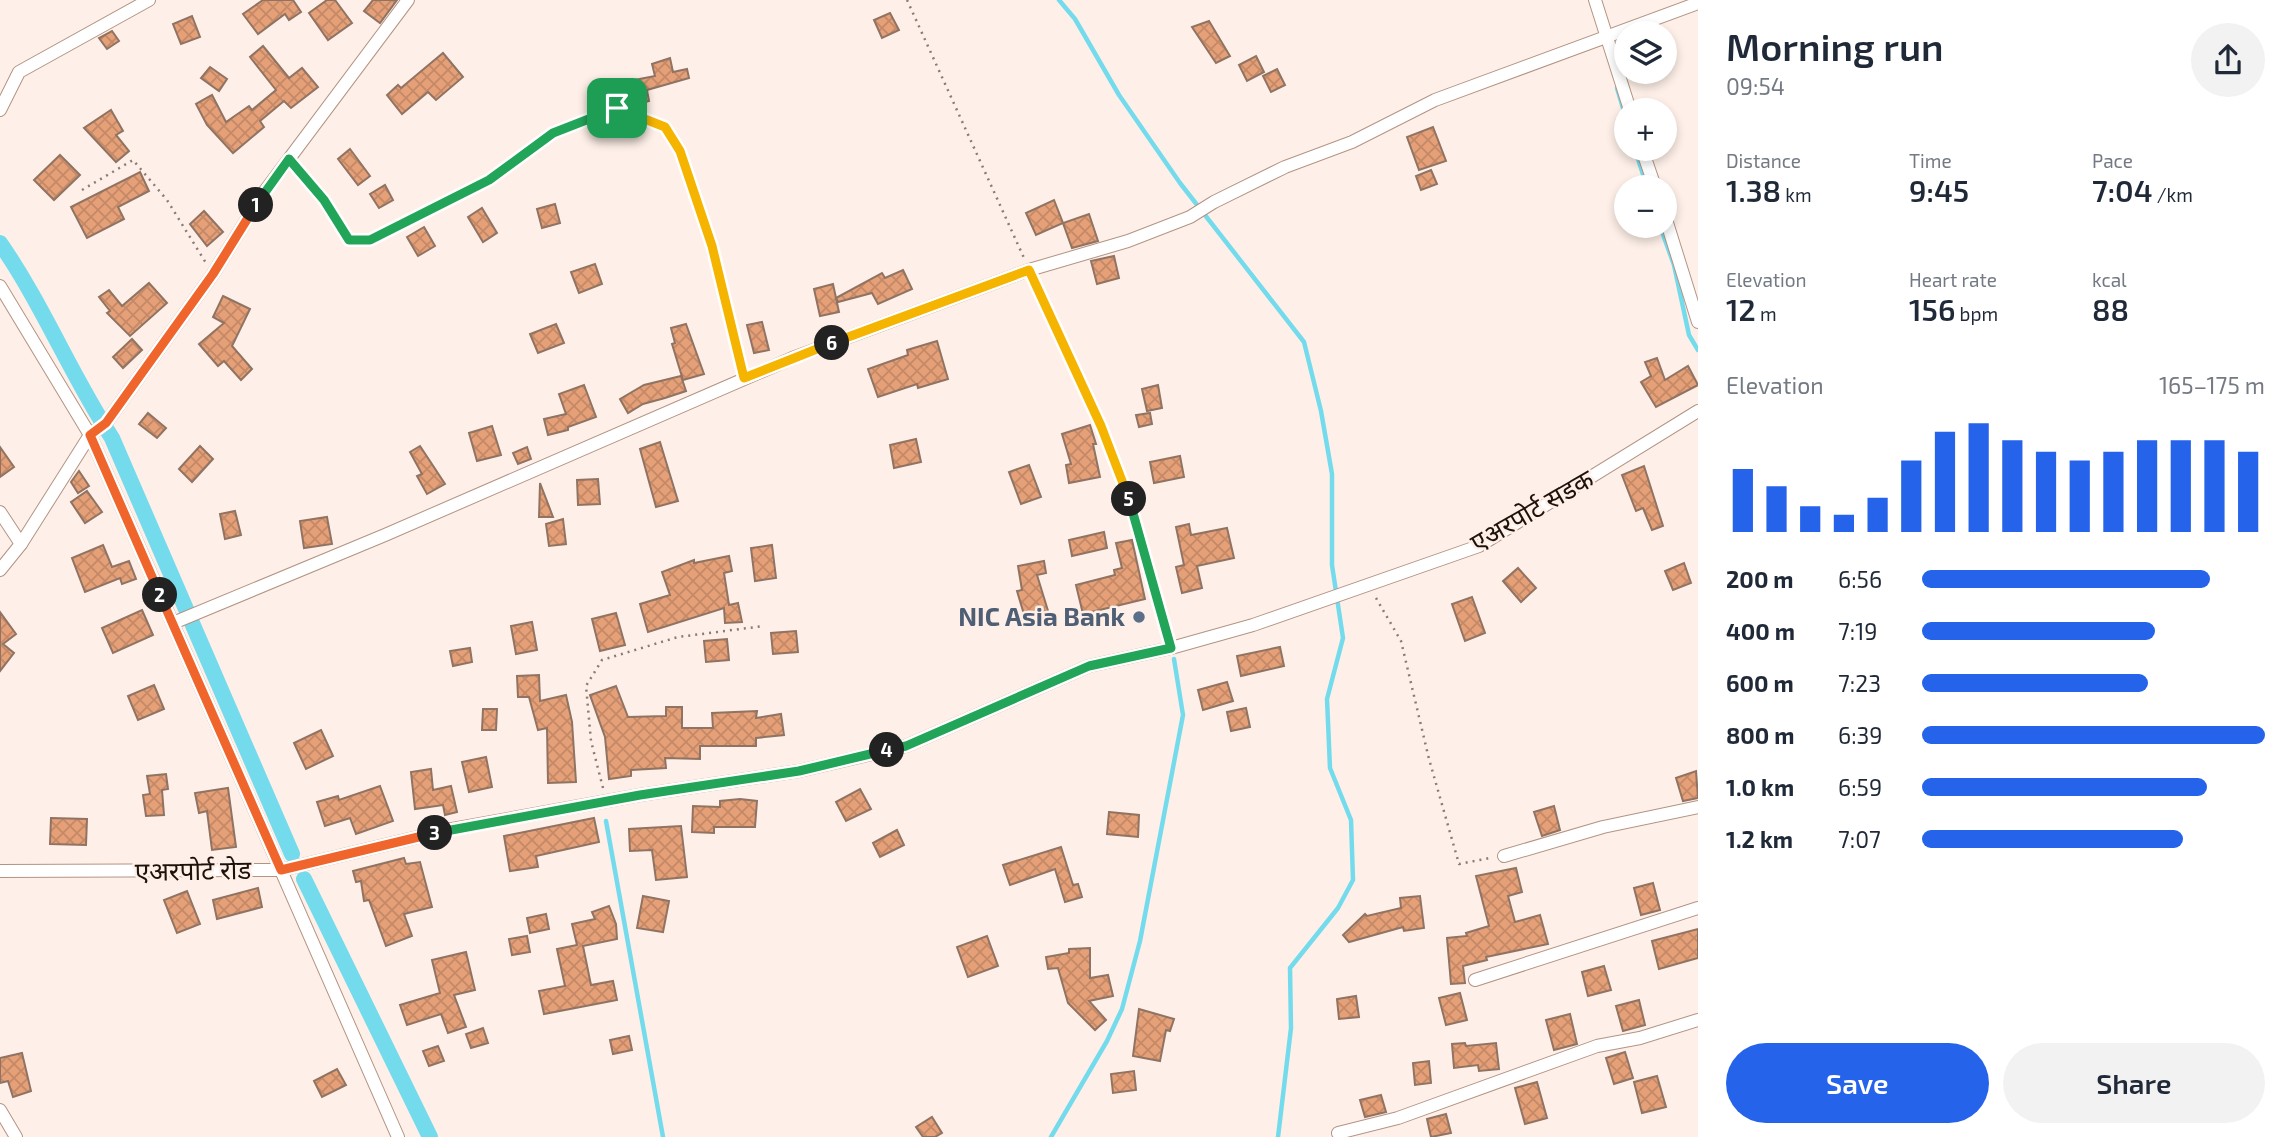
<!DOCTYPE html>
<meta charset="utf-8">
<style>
:root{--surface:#fff;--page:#f2f2f3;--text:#1f2937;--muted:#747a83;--accent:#2563eb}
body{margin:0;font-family:"Exo 2","Noto Sans Devanagari",sans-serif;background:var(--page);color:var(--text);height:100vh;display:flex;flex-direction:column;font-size:26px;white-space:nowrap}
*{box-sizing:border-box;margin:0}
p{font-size:23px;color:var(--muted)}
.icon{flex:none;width:38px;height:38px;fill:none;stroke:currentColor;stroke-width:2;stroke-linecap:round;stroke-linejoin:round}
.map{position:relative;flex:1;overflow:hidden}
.side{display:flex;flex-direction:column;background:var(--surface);width:595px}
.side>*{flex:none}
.fabs{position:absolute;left:1614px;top:21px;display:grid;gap:14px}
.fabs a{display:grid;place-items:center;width:63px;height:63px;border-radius:50%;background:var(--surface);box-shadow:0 4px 10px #0003;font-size:35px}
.pin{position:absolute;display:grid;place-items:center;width:60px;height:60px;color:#fff;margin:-30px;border-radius:14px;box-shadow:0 4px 10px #0006}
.km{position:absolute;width:35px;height:35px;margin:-18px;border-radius:50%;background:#222;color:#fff;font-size:19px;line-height:35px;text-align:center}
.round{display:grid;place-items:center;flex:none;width:74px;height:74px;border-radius:37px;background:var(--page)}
.head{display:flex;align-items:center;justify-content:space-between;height:119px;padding:0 28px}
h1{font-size:38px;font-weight:600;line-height:52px}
.stats{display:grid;grid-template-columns:repeat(3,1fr);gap:10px;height:119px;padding:7px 28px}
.stats div{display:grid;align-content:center}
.stats b{font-size:30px;font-weight:600}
.stats small{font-size:19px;font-weight:400}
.stats p{font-size:19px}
.chart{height:196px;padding:14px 28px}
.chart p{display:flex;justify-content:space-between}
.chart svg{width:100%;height:126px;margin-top:7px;stroke:var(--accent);stroke-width:6}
.button{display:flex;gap:14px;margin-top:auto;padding:14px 28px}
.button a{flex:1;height:80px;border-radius:42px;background:var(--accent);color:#fff;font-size:28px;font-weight:600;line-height:80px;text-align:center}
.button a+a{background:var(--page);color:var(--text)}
ul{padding:0 28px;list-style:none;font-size:23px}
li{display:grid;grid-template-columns:112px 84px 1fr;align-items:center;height:52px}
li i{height:18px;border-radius:9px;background:var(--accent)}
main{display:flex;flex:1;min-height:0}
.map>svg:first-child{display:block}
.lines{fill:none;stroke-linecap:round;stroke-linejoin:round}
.stream{stroke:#74dbed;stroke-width:4.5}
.canal{stroke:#74dbed;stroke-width:16}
.building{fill:url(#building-cross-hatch);stroke:#907362;stroke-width:2}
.street-casing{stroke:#b39483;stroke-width:14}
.path{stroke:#897c75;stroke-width:2.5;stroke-dasharray:2 5;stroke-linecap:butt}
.street{stroke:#fff;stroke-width:12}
.split-1-casing{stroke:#fff;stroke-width:14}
.split-2-casing{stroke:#fff;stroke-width:14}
.split-3-casing{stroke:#fff;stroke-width:14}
.split-4-casing{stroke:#fff;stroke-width:14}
.split-5-casing{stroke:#fff;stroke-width:14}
.split-6-casing{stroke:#fff;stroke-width:14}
.split-7-casing{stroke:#fff;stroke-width:14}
.split-1{stroke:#22a559;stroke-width:9}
.split-2{stroke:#f0652b;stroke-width:9}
.split-3{stroke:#f0652b;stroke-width:9}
.split-4{stroke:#22a559;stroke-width:9}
.split-5{stroke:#22a559;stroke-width:9}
.split-6{stroke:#f5b400;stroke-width:9}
.split-7{stroke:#f5b400;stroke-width:9}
.service-dot{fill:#5c6f8a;stroke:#fef0e8;stroke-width:2.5}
.labels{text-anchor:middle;stroke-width:5;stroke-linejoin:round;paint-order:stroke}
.street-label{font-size:26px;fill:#1d120b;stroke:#fef0e8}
.service-label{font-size:26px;font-weight:bold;fill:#4e5e75;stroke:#fef0e8;text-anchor:end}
</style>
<main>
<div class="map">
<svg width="1698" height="1137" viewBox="0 0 1698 1137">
<defs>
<pattern id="building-cross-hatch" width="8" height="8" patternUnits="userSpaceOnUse" patternTransform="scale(1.75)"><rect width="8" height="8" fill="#e5a078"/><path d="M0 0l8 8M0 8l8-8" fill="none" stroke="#c48966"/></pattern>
</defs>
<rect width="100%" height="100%" fill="#fef0e8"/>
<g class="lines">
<!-- stream -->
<g class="stream">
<path d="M1059 0 1075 19 1119 95 1180 183 1304 342 1321 411 1332 474V565L1343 638 1327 699 1330 768 1351 820 1353 880 1338 908 1290 968 1291 1028 1278 1137"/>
<path d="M1617 88 1626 118"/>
<path d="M1635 149 1647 187"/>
<path d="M1660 226 1674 265 1689 335 1698 350"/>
<path d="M606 821 663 1137"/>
<path d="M1051 1137 1107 1041 1122 1009 1140 941 1183 715 1174 659"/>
</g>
<!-- canal -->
<g class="canal">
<path d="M0 243C43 305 71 375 112 438L292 854"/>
<path d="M304 879 430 1137"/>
</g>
</g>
<!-- building -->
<g class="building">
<path d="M263 0H293L301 12 289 20 285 14 258 34 243 14Z"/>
<path d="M327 0H335L352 23 328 40 309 13Z"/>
<path d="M373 0H397L380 23 364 11Z"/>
<path d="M890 13 899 30 882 38 874 20Z"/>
<path d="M192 16 200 37 181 44 173 24Z"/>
<path d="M1209 21 1230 56 1216 63 1192 27Z"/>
<path d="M112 31 119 41 107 49 99 38Z"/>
<path d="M263 46 289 78 302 68 318 87 291 108 284 101 260 121 264 127 233 153 207 125 196 104 212 95 226 122 249 106 252 110 276 90 250 57Z"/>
<path d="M443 53 463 77 436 100 428 92 402 114 387 95 398 85 401 88Z"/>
<path d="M1256 56 1264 72 1247 81 1239 65Z"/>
<path d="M670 58 673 72 687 69 689 78 647 90 649 101 634 105 629 81 655 76 652 64Z"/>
<path d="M210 67 227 79 219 91 201 78Z"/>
<path d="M1277 69 1285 85 1271 92 1263 76Z"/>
<path d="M111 110 123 131 116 135 129 151 116 162 84 128Z"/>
<path d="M1433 127 1446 161 1419 170 1407 137Z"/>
<path d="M350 149 370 176 358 185 338 159Z"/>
<path d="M60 155 80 175 54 200 34 180Z"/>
<path d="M1431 170 1437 184 1421 190 1416 176Z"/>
<path d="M140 172 149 191 118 207 124 219 87 238 71 207Z"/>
<path d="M385 185 393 200 379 208 370 194Z"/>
<path d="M1054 200 1063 223 1036 235 1026 213Z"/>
<path d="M555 204 560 223 542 228 537 209Z"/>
<path d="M482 208 497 233 483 242 468 217Z"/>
<path d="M204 211 223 232 207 246 190 224Z"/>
<path d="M1089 214 1098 241 1072 248 1063 223Z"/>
<path d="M424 227 435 246 418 256 407 237Z"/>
<path d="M1114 256 1119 278 1097 284 1091 261Z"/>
<path d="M595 264 602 284 579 293 571 272Z"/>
<path d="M903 270 912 289 878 304 872 293 838 302 836 298 882 273 885 278Z"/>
<path d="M149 283 167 303 130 336 107 313 110 311 99 297 109 290 122 306Z"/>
<path d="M833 284 839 312 820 316 814 289Z"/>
<path d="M223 296 250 309 232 346 252 369 241 380 224 361 218 366 199 344 224 323 213 317Z"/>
<path d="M762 322 769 350 754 353 747 325Z"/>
<path d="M556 324 564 343 538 353 530 334Z"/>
<path d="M686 324 704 374 683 380 672 344 675 343 671 328Z"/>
<path d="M132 339 142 350 123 368 113 357Z"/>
<path d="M937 341 948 379 918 388 917 384 878 397 868 369 908 355 907 350Z"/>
<path d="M1657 358 1665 380 1688 366 1698 385 1656 407 1641 382 1651 376 1645 362Z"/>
<path d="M681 376 686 391 665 398 643 404 628 413 620 399 644 385Z"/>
<path d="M584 385 596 417 568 427V430L548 435 544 419 566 414 559 394Z"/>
<path d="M1158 385 1162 408 1147 411 1142 389Z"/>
<path d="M148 413 166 428 157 438 139 424Z"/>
<path d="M1150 413 1152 424 1139 427 1136 415Z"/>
<path d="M1090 425 1096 444H1093L1100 477 1069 483 1066 465 1071 464 1062 434Z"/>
<path d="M492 426 501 455 477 461 469 433Z"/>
<path d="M916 439 921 462 894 468 890 445Z"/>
<path d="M660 442 678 501 656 507 640 449Z"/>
<path d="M200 446 213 459 192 482 179 469Z"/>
<path d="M420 446 445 484 427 494 417 476 422 474 410 452Z"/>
<path d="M0 447 14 467 0 477Z"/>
<path d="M527 447 531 459 518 464 513 453Z"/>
<path d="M1180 456 1184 477 1154 483 1150 462Z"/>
<path d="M1029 465 1041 497 1021 504 1009 472Z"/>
<path d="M1644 466 1663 526 1652 530 1643 508 1636 511 1622 475Z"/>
<path d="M79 471 89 486 78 493 71 482Z"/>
<path d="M598 479 600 504 578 505 577 480Z"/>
<path d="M540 483 553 517H539Z"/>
<path d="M87 491 102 512 85 523 71 502Z"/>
<path d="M235 511 241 535 225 539 220 514Z"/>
<path d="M327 517 332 544 304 548 300 521Z"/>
<path d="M563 519 566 544 549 546 546 524Z"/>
<path d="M1189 524 1191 535 1227 528 1234 558 1197 566 1202 588 1182 593 1176 567 1184 565 1176 527Z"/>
<path d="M1104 532 1107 548 1072 556 1069 540Z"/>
<path d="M1132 540 1145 599 1083 614 1076 585 1115 575 1114 570 1122 568 1116 543Z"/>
<path d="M103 545 112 567 129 561 136 579 122 584 120 578 85 592 72 558Z"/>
<path d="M772 545 776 578 755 581 751 548Z"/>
<path d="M729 556 732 571 724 573 729 605 738 603 742 622 725 623 724 608 648 632 640 604 670 595 662 572 694 560V563Z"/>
<path d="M1044 561 1046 573 1037 575 1049 614 1026 621 1017 591 1022 590 1018 566Z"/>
<path d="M1684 563 1691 583 1673 590 1665 571Z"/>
<path d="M1518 568 1536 588 1521 602 1503 581Z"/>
<path d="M1472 597 1485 633 1465 641 1452 604Z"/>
<path d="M142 610 153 635 113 653 102 628Z"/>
<path d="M0 612 16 634 3 644 14 653 0 671Z"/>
<path d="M616 613 625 645 600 651 592 619Z"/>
<path d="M532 622 537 650 516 654 511 626Z"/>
<path d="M796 631 798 652 773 654 771 633Z"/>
<path d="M727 639 729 660 706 662 704 641Z"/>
<path d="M1280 647 1284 666 1241 676 1237 656Z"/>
<path d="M470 648 472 662 453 666 450 651Z"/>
<path d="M539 675 540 701 566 695 572 722 576 782 548 783 547 728 538 730 529 697H518L517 676Z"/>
<path d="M1227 682 1233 701 1203 710 1198 690Z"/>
<path d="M154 685 164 709 138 720 128 696Z"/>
<path d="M616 686 628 717 666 716V707H682V728H713L712 713 757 711 756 718 781 714 784 735 756 738V746H700V759L665 758 666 768 631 770V776L609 779 605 737 590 695Z"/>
<path d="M1246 708 1250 727 1231 731 1227 712Z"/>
<path d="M483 709H497L496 730H482Z"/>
<path d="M321 730 333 756 306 769 294 743Z"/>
<path d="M486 757 492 787 469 792 462 762Z"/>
<path d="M431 769 433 790 451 786 457 812 445 815 443 805 415 809 411 772Z"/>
<path d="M1696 771 1698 798 1683 801 1676 778Z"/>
<path d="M166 774 168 789 162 790 164 815 146 816 143 795 150 794 147 776Z"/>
<path d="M380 786 393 821 356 834 350 818 325 826 317 802 338 796 339 800Z"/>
<path d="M228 788 236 847 212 850 207 811 199 813 195 793Z"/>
<path d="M860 789 871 809 846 821 836 802Z"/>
<path d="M740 799 757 801 755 827H714V833L692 832 693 806 720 807V801Z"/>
<path d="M1554 806 1560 830 1542 836 1534 812Z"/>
<path d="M1109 812 1139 815 1138 837 1107 834Z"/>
<path d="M51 818 87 819 86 845 50 844Z"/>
<path d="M594 818 599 842 536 856 538 867 510 871 504 836Z"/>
<path d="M681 826 687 877 656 880 652 850 630 851 629 829Z"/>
<path d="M897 830 904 845 880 857 873 843Z"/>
<path d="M1061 847 1073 885 1078 884 1082 897 1065 902 1055 869 1010 885 1003 865Z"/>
<path d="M404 858 406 864 420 862 432 907 404 914 412 936 386 946 369 900 364 901 361 881 356 882 353 871Z"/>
<path d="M1516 868 1522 892 1508 896 1515 922 1540 915 1548 944 1486 957 1487 960 1463 966 1465 983 1451 984 1447 938 1467 936 1466 933 1489 926 1476 876Z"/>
<path d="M1653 883 1660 910 1641 915 1634 888Z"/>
<path d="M258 888 262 907 217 919 213 900Z"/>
<path d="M187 891 200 924 177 933 164 900Z"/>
<path d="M643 896 669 901 663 932 637 928Z"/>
<path d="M1420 896 1424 928 1404 931 1403 927 1349 942 1343 935 1365 914 1367 916 1401 908 1400 898Z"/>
<path d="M609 906 616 924 617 939 583 946 591 985 613 981 617 1000 544 1014 539 991 565 986 557 949 577 945 572 924 595 919 592 912Z"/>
<path d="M546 914 549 929 530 933 527 918Z"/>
<path d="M1698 929V958L1659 969 1652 941Z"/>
<path d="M527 936 530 952 512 955 509 939Z"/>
<path d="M987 936 998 966 968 977 957 947Z"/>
<path d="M1090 948V978L1108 975 1113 996 1089 1001 1106 1020 1095 1030 1068 1003 1058 968 1048 969 1046 957 1069 953V949Z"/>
<path d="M466 952 475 990 454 995 466 1027 448 1033 441 1014 407 1025 400 1005 440 993 432 960Z"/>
<path d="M1604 966 1611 990 1588 996 1582 972Z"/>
<path d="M1460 993 1467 1020 1446 1025 1439 998Z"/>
<path d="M1356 996 1359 1017 1339 1019 1337 999Z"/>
<path d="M1639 1000 1645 1025 1623 1031 1616 1006Z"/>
<path d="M1139 1009 1174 1019 1170 1031 1166 1030 1160 1061 1133 1056Z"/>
<path d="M1570 1014 1577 1044 1554 1050 1546 1020Z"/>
<path d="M483 1028 488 1043 471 1048 466 1034Z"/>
<path d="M629 1036 632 1050 613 1054 610 1040Z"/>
<path d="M1465 1043 1466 1046 1496 1043 1499 1069 1479 1071 1478 1065 1454 1068 1452 1044Z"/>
<path d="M438 1046 444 1061 429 1066 423 1051Z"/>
<path d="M1625 1052 1633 1078 1614 1084 1606 1058Z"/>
<path d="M22 1053 31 1091 13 1097 8 1081 0 1083V1058Z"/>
<path d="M1429 1061 1431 1083 1415 1085 1413 1063Z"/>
<path d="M337 1069 346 1085 322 1097 314 1081Z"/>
<path d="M1134 1071 1136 1090 1113 1093 1111 1074Z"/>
<path d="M1657 1076 1666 1107 1642 1113 1634 1082Z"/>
<path d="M1537 1082 1547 1118 1525 1124 1515 1088Z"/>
<path d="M1381 1095 1386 1112 1365 1117 1360 1100Z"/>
<path d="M1446 1114 1451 1133 1431 1137 1427 1119Z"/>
<path d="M932 1117 942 1133 935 1137H923L916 1127Z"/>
</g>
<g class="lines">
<!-- street casing -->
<g class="street-casing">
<g id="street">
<path d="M1595 0 1630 110"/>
<path d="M0 110 19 72 149 0"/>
<path d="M1642 149 1655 187"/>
<path d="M1664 213 1698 322"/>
<path d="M0 286 90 435 398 1137"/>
<path d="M0 512 21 544"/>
<path d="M0 570 21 544 90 435 106 423 213 274 262 195 408 0"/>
<path d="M173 623 385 535 795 357 1029 270 1128 241 1190 217 1214 202 1285 167 1352 142 1435 100 1698 3"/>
<path d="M1504 856 1603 827 1698 807"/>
<path d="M0 871 281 870 447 830 640 795 799 771 906 746 1089 666 1171 648 1253 625 1479 546 1698 411"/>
<path d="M1475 980 1698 908"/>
<path d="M0 1110 16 1137"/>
<path d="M1338 1133 1398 1118 1597 1046 1640 1038 1698 1020"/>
</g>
</g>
<!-- path -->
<g class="path">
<path d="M907 0 1024 258"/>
<path d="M298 170 324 200 349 240H370L489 180 553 133 617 108 665 127 680 151 712 246 741 367"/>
<path d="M82 190 133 160 167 200 206 263"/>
<path d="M1035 283 1101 427 1132 507 1167 633"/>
<path d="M1376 598 1401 641 1429 759 1459 864 1490 858"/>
<path d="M603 788 591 741 586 686 602 660 678 637 764 626"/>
</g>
<!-- street -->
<use href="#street" class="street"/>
</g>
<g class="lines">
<!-- split-1 casing -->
<g class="split-1-casing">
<path id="split-1" d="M256 205 289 159 324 200 349 240H370L489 180 553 133 617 108"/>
</g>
<!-- split-2 casing -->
<g class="split-2-casing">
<path id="split-2" d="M160 595 90 435 106 423 213 274 256 205"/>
</g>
<!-- split-3 casing -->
<g class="split-3-casing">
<path id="split-3" d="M160 595 281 870 435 833"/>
</g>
<!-- split-4 casing -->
<g class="split-4-casing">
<path id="split-4" d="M435 833 640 795 799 771 887 750"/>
</g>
<!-- split-5 casing -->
<g class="split-5-casing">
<path id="split-5" d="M887 750 906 746 1089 666 1171 648 1129 499"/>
</g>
<!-- split-6 casing -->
<g class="split-6-casing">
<path id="split-6" d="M832 343 1029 270 1101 426 1129 499"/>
</g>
<!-- split-7 casing -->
<g class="split-7-casing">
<path id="split-7" d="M617 108 665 127 680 151 712 246 744 378 832 343"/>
</g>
<!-- split-1 -->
<use href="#split-1" class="split-1"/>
<!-- split-2 -->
<use href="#split-2" class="split-2"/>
<!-- split-3 -->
<use href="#split-3" class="split-3"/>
<!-- split-4 -->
<use href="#split-4" class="split-4"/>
<!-- split-5 -->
<use href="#split-5" class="split-5"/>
<!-- split-6 -->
<use href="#split-6" class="split-6"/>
<!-- split-7 -->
<use href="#split-7" class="split-7"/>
</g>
<!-- markers -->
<circle class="service-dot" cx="1139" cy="617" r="7"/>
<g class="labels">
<!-- street labels -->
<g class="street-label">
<text transform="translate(1532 511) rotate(-30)" y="9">एअरपोर्ट सडक</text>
<text transform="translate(193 871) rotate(-1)" y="9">एअरपोर्ट रोड</text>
</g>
<!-- service labels -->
<g class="service-label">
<text x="1125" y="626">NIC Asia Bank</text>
</g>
</g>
</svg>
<div class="fabs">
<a><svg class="icon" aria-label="layers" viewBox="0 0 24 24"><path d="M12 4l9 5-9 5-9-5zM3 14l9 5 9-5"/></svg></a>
<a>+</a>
<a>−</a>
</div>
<div class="pin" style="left:617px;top:108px;background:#1e9e55"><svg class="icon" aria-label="arrive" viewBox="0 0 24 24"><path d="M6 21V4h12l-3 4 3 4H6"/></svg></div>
<b class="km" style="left:256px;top:205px">1</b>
<b class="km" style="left:160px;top:595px">2</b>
<b class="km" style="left:435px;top:833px">3</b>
<b class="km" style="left:887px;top:750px">4</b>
<b class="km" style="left:1129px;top:499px">5</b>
<b class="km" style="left:832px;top:343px">6</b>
</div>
<section class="side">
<div class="head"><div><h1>Morning run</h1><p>09:54</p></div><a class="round"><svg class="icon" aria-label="share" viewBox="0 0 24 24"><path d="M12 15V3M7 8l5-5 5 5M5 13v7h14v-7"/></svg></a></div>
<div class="stats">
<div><p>Distance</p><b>1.38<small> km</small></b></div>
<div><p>Time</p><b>9:45</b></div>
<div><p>Pace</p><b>7:04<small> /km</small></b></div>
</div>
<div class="stats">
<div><p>Elevation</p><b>12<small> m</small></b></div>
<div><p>Heart rate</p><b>156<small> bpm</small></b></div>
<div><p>kcal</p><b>88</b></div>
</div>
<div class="chart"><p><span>Elevation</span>165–175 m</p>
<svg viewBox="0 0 160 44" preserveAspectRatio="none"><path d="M5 44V22M15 44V28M25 44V35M35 44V38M45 44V32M55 44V19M65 44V9M75 44V6M85 44V12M95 44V16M105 44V19M115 44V16M125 44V12M135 44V12M145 44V12M155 44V16"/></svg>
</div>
<ul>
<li><b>200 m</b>6:56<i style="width:84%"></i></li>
<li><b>400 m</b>7:19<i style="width:68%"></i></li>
<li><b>600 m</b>7:23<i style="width:66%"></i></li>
<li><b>800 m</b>6:39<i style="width:100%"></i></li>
<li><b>1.0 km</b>6:59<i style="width:83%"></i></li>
<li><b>1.2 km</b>7:07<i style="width:76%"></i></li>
</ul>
<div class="button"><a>Save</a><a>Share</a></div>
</section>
</main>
